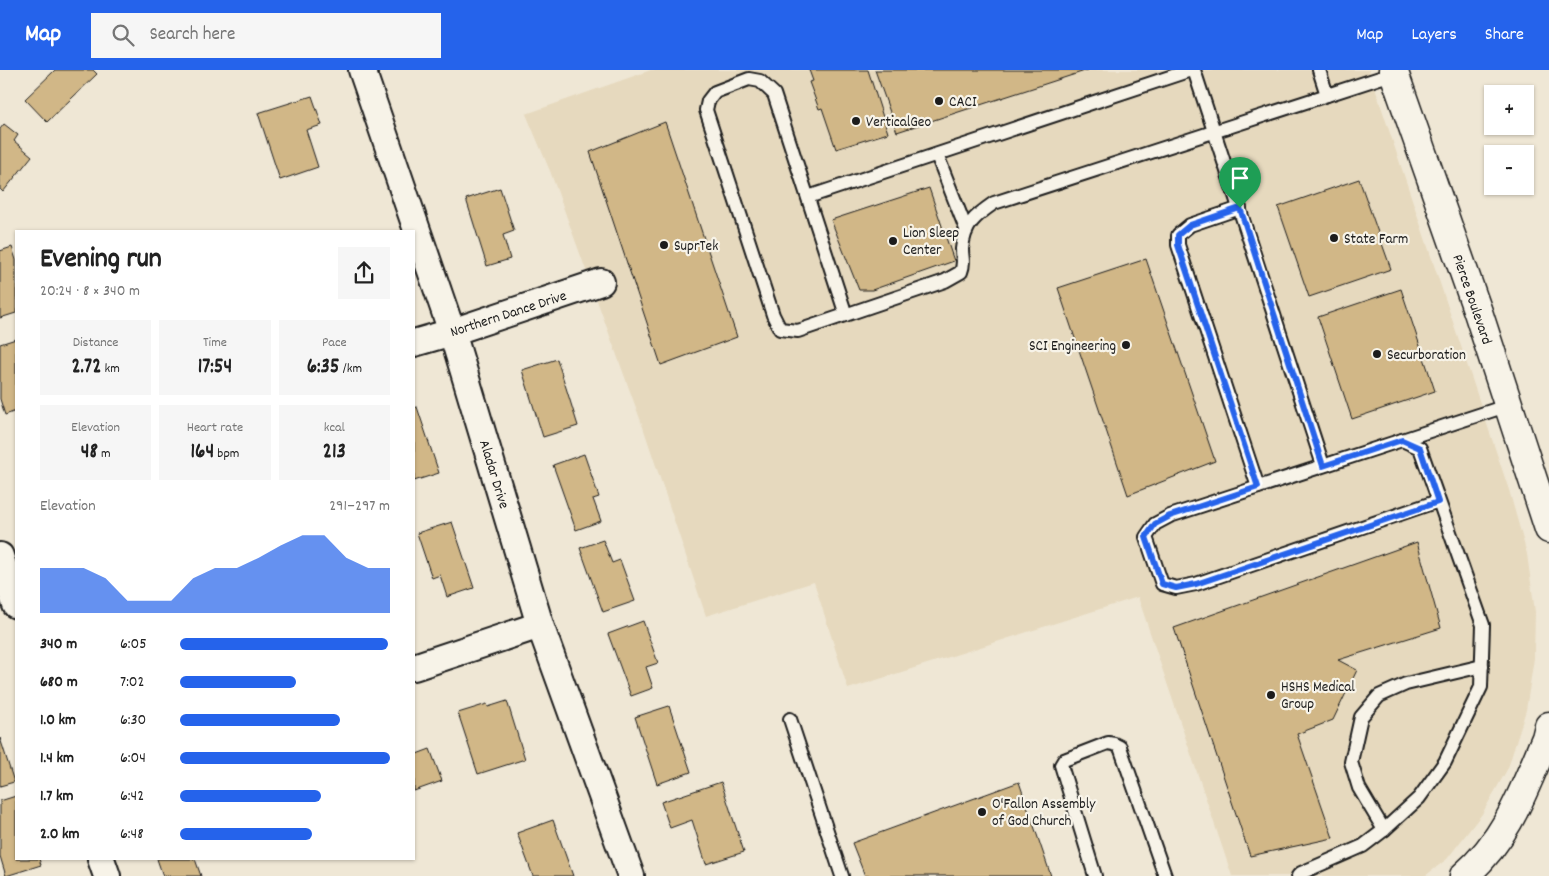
<!DOCTYPE html>
<meta charset="utf-8">
<style>
:root{--surface:#fff;--page:#f6f6f6;--text:#222;--muted:#767676;--accent:#2563eb}
body{margin:0;font-family:Dekko,sans-serif;background:var(--page);color:var(--text);height:100vh;display:flex;flex-direction:column;font-size:19px;white-space:nowrap}
*{box-sizing:border-box;margin:0}
p{font-size:16px;color:var(--muted)}
.icon{flex:none;width:28px;height:28px;fill:none;stroke:currentColor;stroke-width:2;stroke-linecap:round;stroke-linejoin:round}
.map{position:relative;flex:1;overflow:hidden}
.side{position:absolute;left:15px;top:160px;width:400px;height:630px;display:flex;flex-direction:column;background:var(--surface);border-radius:0px;box-shadow:0 1px 4px #0004}
.side>*{flex:none}
.fabs{position:absolute;left:1484px;top:15px;display:grid;gap:10px}
.fabs a{display:grid;place-items:center;width:50px;height:50px;border-radius:0px;background:var(--surface);box-shadow:0 1px 4px #0004;font-size:25px}
.pin{position:absolute;display:grid;place-items:center;width:42px;height:42px;color:#fff;margin:-51px -21px;border-radius:50% 50% 50% 0;rotate:-45deg;box-shadow:0 0 5px #0007}
.pin .icon{rotate:45deg}
.round{display:grid;place-items:center;flex:none;width:52px;height:52px;border-radius:0px;background:var(--page)}
.overview{display:flex;align-items:center;justify-content:space-between;height:85px;padding:0 25px}
h1{font-size:28px;font-weight:700;line-height:38px}
.figures{display:grid;grid-template-columns:repeat(3,1fr);gap:8px;height:85px;padding:5px 25px}
.figures div{display:grid;align-content:center;border-radius:0px;background:var(--page);text-align:center}
.figures b{font-size:21px;font-weight:700}
.figures small{font-size:14px;font-weight:400}
.figures p{font-size:14px}
.chart{height:140px;padding:10px 25px}
.chart p{display:flex;justify-content:space-between}
.chart svg{width:100%;height:90px;margin-top:5px;fill:var(--accent);opacity:.7}
ul{padding:0 25px;list-style:none;font-size:16px}
li{display:grid;grid-template-columns:80px 60px 1fr;align-items:center;height:38px}
li i{height:12px;border-radius:6px;background:var(--accent)}
header{display:flex;align-items:center;gap:30px;box-sizing:border-box;height:70px;padding:0 25px;background:var(--accent);color:#fff}
header strong{font-size:24px}
nav{display:flex;gap:28px;margin-inline-start:auto;font-size:18px}
.search{width:350px;height:45px;background:var(--page);display:flex;align-items:center;gap:12px;box-sizing:border-box;padding:0 18px;border-radius:0px;color:var(--muted);font-size:19px}
.map>svg:first-child{display:block}
.built{fill:#e6d9be}
.building{fill:#d1b787;stroke:#1c1c1c}
.lines{fill:none;stroke-linecap:round;stroke-linejoin:round}
.service-casing{stroke:#1c1c1c;stroke-width:16}
.minor-casing{stroke:#1c1c1c;stroke-width:30}
.tertiary-casing{stroke:#1c1c1c;stroke-width:31}
.service{stroke:#f7f3e8;stroke-width:12}
.minor{stroke:#f7f3e8;stroke-width:26}
.tertiary{stroke:#f7f3e8;stroke-width:28}
.route-casing{stroke:#fff;stroke-width:10}
.route{stroke:#2563eb;stroke-width:6}
.poi-dot{fill:#1c1c1c;stroke:#f7f3e8;stroke-width:2}
.labels{text-anchor:middle;stroke-width:4.5;stroke-linejoin:round;paint-order:stroke}
.poi-label{font-size:15px;fill:#1c1c1c;stroke:#f7f3e8;text-anchor:start}
.street-label{font-size:15px;fill:#1c1c1c;stroke:#f7f3e8}
</style>
<header>
<strong>Map</strong>
<div class="search"><svg class="icon" aria-label="search" viewBox="0 0 24 24"><circle cx="10" cy="10" r="6"/><path d="M15 15l6 6"/></svg>Search here</div>
<nav><a>Map</a><a>Layers</a><a>Share</a></nav>
</header>
<div class="map">
<svg width="1549" height="806" viewBox="0 0 1549 806">
<rect width="100%" height="100%" fill="#efe7d5"/>
<filter id="ink" filterUnits="userSpaceOnUse"><feTurbulence type="fractalNoise" baseFrequency=".02" numOctaves="2"/><feDisplacementMap in="SourceGraphic" scale="10" xChannelSelector="R" yChannelSelector="G"/><feConvolveMatrix kernelMatrix="1 2 1 2 8 2 1 2 1" color-interpolation-filters="sRGB"/></filter>
<g filter="url(#ink)">
<!-- built -->
<path class="built" d="M651 0H1369L1509 420 1527 484 1535 542 1534 588 1526 640 1508 698 1482 744 1447 789 1425 806H1232L1138 527 848 619 814 512 706 546 643 357 550 101 526 44Z"/>
<!-- building -->
<g class="building">
<path d="M55 0H93L97 4 47 52 25 29Z"/>
<path d="M809 0H868L888 63 836 79 822 38 819 39 809 12 813 11Z"/>
<path d="M875 0H1088L897 62Z"/>
<path d="M312 26 322 55 306 60 318 97 280 110 258 43Z"/>
<path d="M665 52 737 267 661 295 590 82Z"/>
<path d="M4 54 18 65 14 71 32 86 3 122 0 119V59Z"/>
<path d="M1359 109 1391 199 1309 227 1278 137Z"/>
<path d="M500 118 514 161 503 165 510 189 487 196 466 129Z"/>
<path d="M929 118 954 191 872 220H859L831 150Z"/>
<path d="M12 177 16 190V243L0 248V181Z"/>
<path d="M1146 189 1215 391 1128 425 1058 218Z"/>
<path d="M1401 219 1435 321 1352 349 1318 247Z"/>
<path d="M16 269V341L5 345 0 329V274Z"/>
<path d="M557 289 578 356 543 367 522 300Z"/>
<path d="M417 337 439 403 414 411V338Z"/>
<path d="M584 384 599 427 593 429 601 451 576 460 553 395Z"/>
<path d="M452 452 474 518 447 527 440 505 432 508 417 463Z"/>
<path d="M603 470 612 493 620 490 635 531 603 542 580 478Z"/>
<path d="M1417 472 1441 558 1338 590 1357 600 1333 650 1297 664 1333 768 1250 786 1174 558Z"/>
<path d="M643 551 658 593 646 597 653 618 631 626 608 564Z"/>
<path d="M507 631 525 689 478 704 458 643 487 634 488 637Z"/>
<path d="M669 636 691 702 657 714 635 647Z"/>
<path d="M0 668 14 712 0 716Z"/>
<path d="M430 679 442 711 414 721V685Z"/>
<path d="M721 712 744 782 706 794 692 750 670 758 661 732Z"/>
<path d="M1019 712 1051 806H865L852 773Z"/>
<path d="M16 726V789H39L41 795 6 806 0 786V731Z"/>
<path d="M553 750 573 806H533L517 763Z"/>
<path d="M157 789H195L201 806H163Z"/>
</g>
<g class="lines">
<!-- service casing -->
<g class="service-casing">
<g id="service">
<path d="M1194 0 1323 395"/>
<path d="M1319 0 1327 25"/>
<path d="M937 85 966 159"/>
<path d="M808 127 1191 0"/>
<path d="M1240 138 1190 155 1178 165V175L1258 417"/>
<path d="M846 245 774 24 760 11 749 9 715 22 708 31 706 40 773 245 780 259 798 261 945 211 961 202C965 192 962 189 962 179 964 155 975 146 994 133L1395 3"/>
<path d="M1402 370 1509 335"/>
<path d="M790 649 842 806"/>
<path d="M1384 760 1359 718 1351 692 1361 647 1379 626 1406 614 1482 596"/>
<path d="M1095 806 1061 695 1064 690 1108 673 1114 674 1120 677 1165 806"/>
<path d="M1298 806 1301 803 1363 776 1384 760 1419 728 1445 692 1481 617 1483 555 1420 378 1402 370 1170 446 1155 454 1146 467 1162 514 1176 518 1196 514 1438 431"/>
</g>
</g>
<!-- minor casing -->
<g class="minor-casing">
<g id="minor">
<path d="M362 0 452 262 540 555 631 806"/>
<path d="M414 273 452 262 601 212"/>
<path d="M0 486 16 535"/>
<path d="M414 597 540 555"/>
<path d="M101 789 107 806"/>
</g>
</g>
<!-- tertiary casing -->
<g class="tertiary-casing">
<g id="tertiary">
<path d="M1393 0 1478 242 1549 459"/>
<path d="M1464 806C1508 768 1524 719 1546 668L1549 656"/>
</g>
</g>
<!-- service -->
<use href="#service" class="service"/>
<!-- minor -->
<use href="#minor" class="minor"/>
<!-- tertiary -->
<use href="#tertiary" class="tertiary"/>
</g>
</g>
<g class="lines" filter="url(#ink)">
<!-- route casing -->
<g class="route-casing">
<path id="route" d="M1240 138 1323 396 1402 370 1420 378 1438 432 1196 514 1176 518 1162 514 1146 467 1155 454 1170 446 1258 417 1178 175V165L1190 155Z"/>
</g>
<!-- route -->
<use href="#route" class="route"/>
</g>
<!-- markers -->
<g class="poi-dot">
<circle cx="939" cy="31" r="5"/>
<circle cx="856" cy="51" r="5"/>
<circle cx="1334" cy="168" r="5"/>
<circle cx="893" cy="171" r="5"/>
<circle cx="664" cy="175" r="5"/>
<circle cx="1126" cy="275" r="5"/>
<circle cx="1377" cy="284" r="5"/>
<circle cx="1271" cy="625" r="5"/>
<circle cx="982" cy="742" r="5"/>
</g>
<g class="labels">
<!-- poi labels -->
<g class="poi-label">
<text x="949" y="36">CACI</text>
<text x="866" y="56">VerticalGeo</text>
<text x="903" y="167">Lion Sleep<tspan x="903" dy="17">Center</tspan></text>
<text x="1344" y="173">State Farm</text>
<text x="674" y="180">SuprTek</text>
<text x="1116" y="280" text-anchor="end">SCI Engineering</text>
<text x="1387" y="289">Securboration</text>
<text x="1281" y="621">HSHS Medical<tspan x="1281" dy="17">Group</tspan></text>
<text x="992" y="738">O'Fallon Assembly<tspan x="992" dy="17">of God Church</tspan></text>
</g>
<!-- street labels -->
<g class="street-label">
<text transform="translate(1473 229) rotate(71)" y="5">Pierce Boulevard</text>
<text transform="translate(508 243) rotate(-18)" y="5">Northern Dance Drive</text>
<text transform="translate(495 404) rotate(73)" y="5">Aladar Drive</text>
</g>
</g>
</svg>
<div class="fabs">
<a>+</a>
<a>−</a>
</div>
<div class="pin" style="left:1240px;top:138px;background:#1e9e55"><svg class="icon" aria-label="arrive" viewBox="0 0 24 24"><path d="M6 21V4h12l-3 4 3 4H6"/></svg></div>
<section class="side">
<div class="overview"><div><h1>Evening run</h1><p>20:24 · 8 × 340 m</p></div><a class="round"><svg class="icon" aria-label="share" viewBox="0 0 24 24"><path d="M12 15V3M7 8l5-5 5 5M5 13v7h14v-7"/></svg></a></div>
<div class="figures">
<div><p>Distance</p><b>2.72<small> km</small></b></div>
<div><p>Time</p><b>17:54</b></div>
<div><p>Pace</p><b>6:35<small> /km</small></b></div>
</div>
<div class="figures">
<div><p>Elevation</p><b>48<small> m</small></b></div>
<div><p>Heart rate</p><b>164<small> bpm</small></b></div>
<div><p>kcal</p><b>213</b></div>
</div>
<div class="chart"><p><span>Elevation</span>291–297 m</p>
<svg viewBox="0 0 160 44" preserveAspectRatio="none"><path d="M0 44V22L10 22L20 22L30 27L40 38L50 38L60 38L70 27L80 22L90 22L100 17L110 11L120 6L130 6L140 17L150 22L160 22V44z"/></svg>
</div>
<ul>
<li><b>340 m</b>6:05<i style="width:99%"></i></li>
<li><b>680 m</b>7:02<i style="width:55%"></i></li>
<li><b>1.0 km</b>6:30<i style="width:76%"></i></li>
<li><b>1.4 km</b>6:04<i style="width:100%"></i></li>
<li><b>1.7 km</b>6:42<i style="width:67%"></i></li>
<li><b>2.0 km</b>6:48<i style="width:63%"></i></li>
</ul>
</section>
</div>
